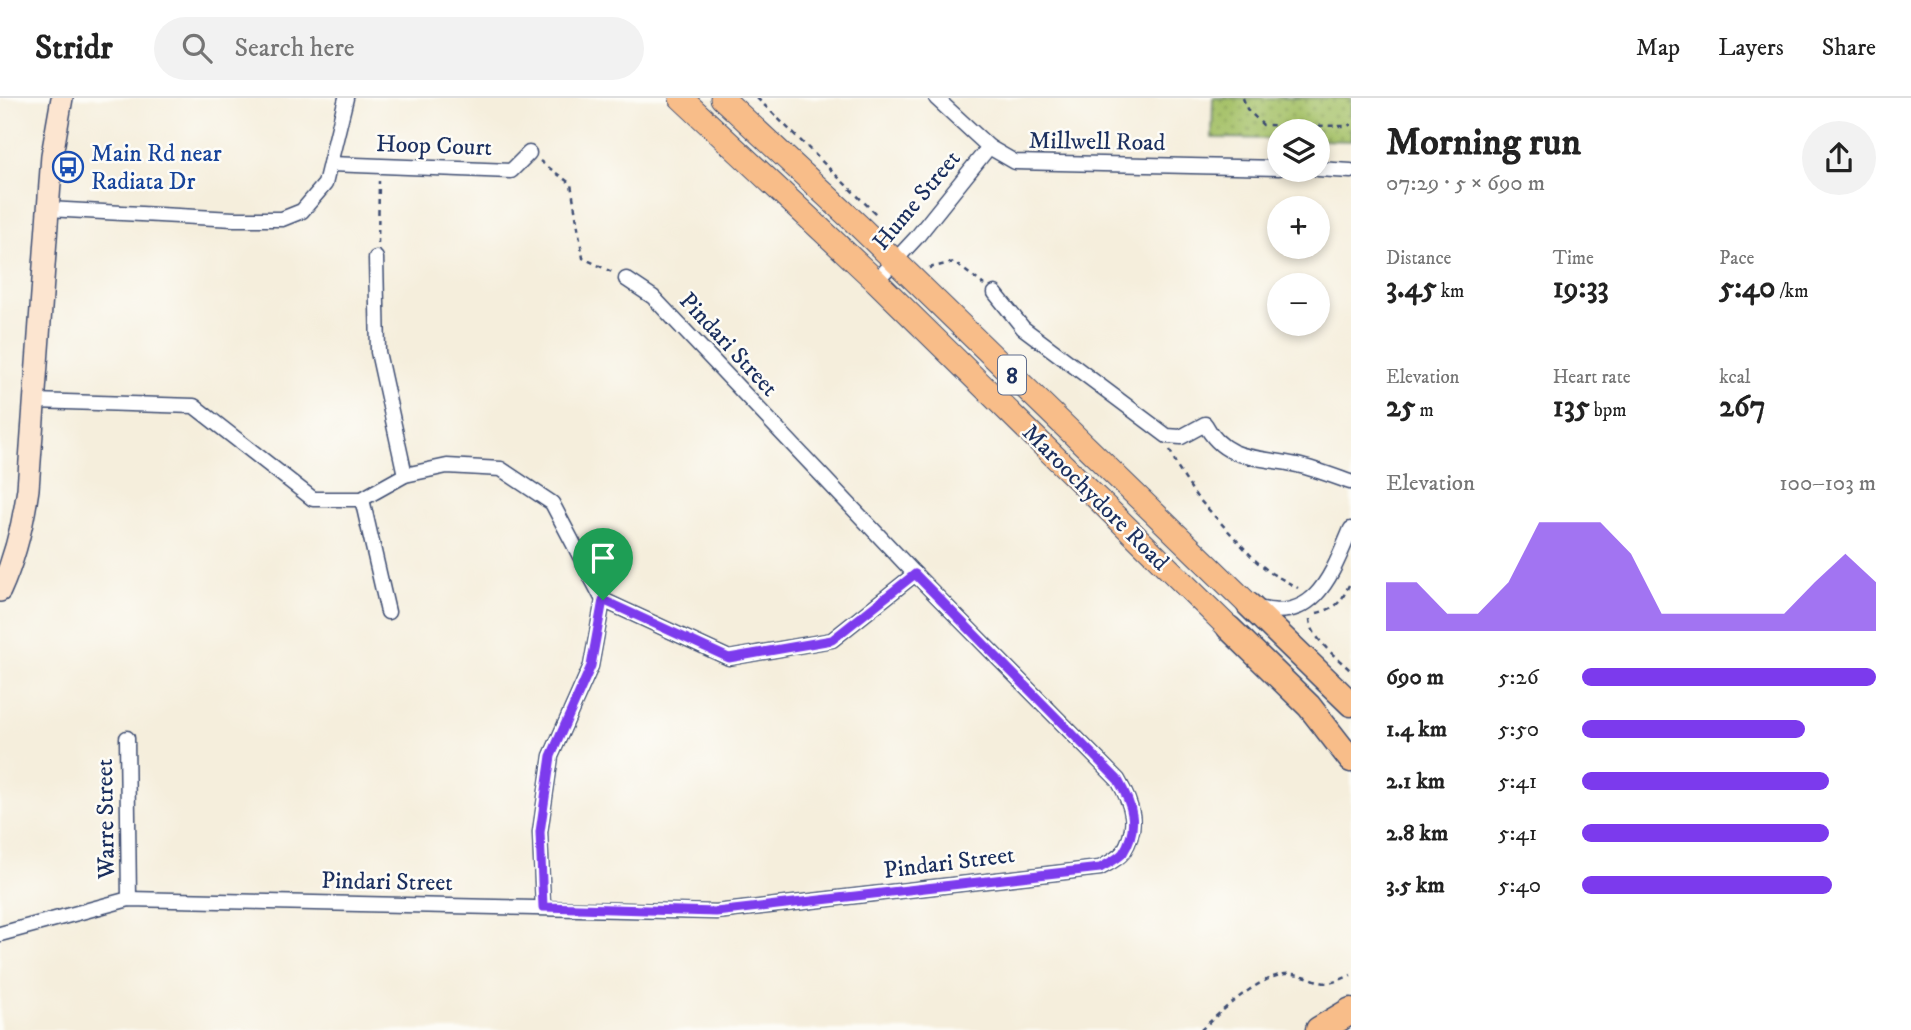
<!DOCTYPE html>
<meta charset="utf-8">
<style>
:root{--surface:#fff;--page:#f2f2f2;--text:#222;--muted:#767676;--line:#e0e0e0;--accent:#7c3aed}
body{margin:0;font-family:"IM FELL DW Pica",serif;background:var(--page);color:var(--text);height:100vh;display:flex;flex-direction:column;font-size:26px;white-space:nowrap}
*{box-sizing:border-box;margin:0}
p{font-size:23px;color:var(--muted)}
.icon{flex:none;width:38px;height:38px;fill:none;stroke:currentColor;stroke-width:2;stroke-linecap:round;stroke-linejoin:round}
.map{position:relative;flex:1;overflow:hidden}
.sheet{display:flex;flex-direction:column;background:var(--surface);width:560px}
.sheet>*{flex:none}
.buttons{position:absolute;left:1267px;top:21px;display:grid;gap:14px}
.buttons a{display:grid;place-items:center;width:63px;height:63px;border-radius:50%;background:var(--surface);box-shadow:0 4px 10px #0003;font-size:35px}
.pin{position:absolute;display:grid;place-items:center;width:60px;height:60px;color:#fff;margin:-72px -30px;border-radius:50% 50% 50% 0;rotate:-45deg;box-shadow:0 0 7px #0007}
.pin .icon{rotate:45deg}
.round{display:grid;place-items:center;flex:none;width:74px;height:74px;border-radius:37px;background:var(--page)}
.overview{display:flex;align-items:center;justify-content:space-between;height:119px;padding:0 35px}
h1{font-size:38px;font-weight:700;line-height:52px}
.metrics{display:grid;grid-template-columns:repeat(3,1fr);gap:10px;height:119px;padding:7px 35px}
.metrics div{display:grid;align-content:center}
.metrics b{font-size:30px;font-weight:700}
.metrics small{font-size:19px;font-weight:400}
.metrics p{font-size:19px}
.chart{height:196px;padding:14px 35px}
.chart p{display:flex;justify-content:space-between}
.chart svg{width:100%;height:126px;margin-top:7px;fill:var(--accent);opacity:.7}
ul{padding:0 35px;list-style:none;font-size:23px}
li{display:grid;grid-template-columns:112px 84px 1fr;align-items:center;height:52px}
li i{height:18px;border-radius:9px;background:var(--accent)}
header{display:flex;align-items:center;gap:42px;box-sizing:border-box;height:98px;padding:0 35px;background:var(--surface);border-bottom:2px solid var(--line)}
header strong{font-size:33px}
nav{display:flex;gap:38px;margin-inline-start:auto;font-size:24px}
.search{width:490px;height:63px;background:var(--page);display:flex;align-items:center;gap:18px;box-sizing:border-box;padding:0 24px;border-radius:38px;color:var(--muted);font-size:26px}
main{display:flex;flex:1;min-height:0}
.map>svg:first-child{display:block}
.park{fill:url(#park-dots);stroke:#607863;stroke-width:2}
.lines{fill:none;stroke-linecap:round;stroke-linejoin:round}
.minor-casing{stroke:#3c4c71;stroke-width:17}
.secondary-casing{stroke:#3c4c71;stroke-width:24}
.primary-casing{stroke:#3c4c71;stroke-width:25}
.trunk-casing{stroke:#3c4c71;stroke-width:27}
.motorway-casing{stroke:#3c4c71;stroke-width:29}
.path{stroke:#3c4c71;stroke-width:2.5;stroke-dasharray:5 5;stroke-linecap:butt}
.minor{stroke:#fff;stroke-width:14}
.secondary{stroke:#fce5d0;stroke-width:21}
.primary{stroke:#f8bd89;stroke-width:23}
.trunk{stroke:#f8bd89;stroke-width:24}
.motorway{stroke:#f8bd89;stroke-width:26}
.route-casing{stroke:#fff;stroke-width:14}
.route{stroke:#7c3aed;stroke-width:9}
.labels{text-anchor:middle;stroke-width:5;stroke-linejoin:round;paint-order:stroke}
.shield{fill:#fdfcf7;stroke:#5f6c8c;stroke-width:2}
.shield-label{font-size:23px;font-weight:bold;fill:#1b2f5e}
.street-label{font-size:24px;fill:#1b2f5e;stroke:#fdfcf7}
.transit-label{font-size:24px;fill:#164399;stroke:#fdfcf7;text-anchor:start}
</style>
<header>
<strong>Stridr</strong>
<div class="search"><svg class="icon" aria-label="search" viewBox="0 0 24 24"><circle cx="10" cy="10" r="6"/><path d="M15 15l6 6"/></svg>Search here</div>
<nav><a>Map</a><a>Layers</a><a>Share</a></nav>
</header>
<main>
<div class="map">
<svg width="1351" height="932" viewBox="0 0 1351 932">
<defs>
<pattern id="park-dots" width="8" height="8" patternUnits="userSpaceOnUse" patternTransform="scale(1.75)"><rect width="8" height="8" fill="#a5c168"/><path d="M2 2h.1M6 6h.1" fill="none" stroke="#869d59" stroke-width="1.8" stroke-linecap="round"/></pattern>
</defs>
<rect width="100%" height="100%" fill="#fdfcf7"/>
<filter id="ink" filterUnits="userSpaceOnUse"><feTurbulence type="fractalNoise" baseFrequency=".0143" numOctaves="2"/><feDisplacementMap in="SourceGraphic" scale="14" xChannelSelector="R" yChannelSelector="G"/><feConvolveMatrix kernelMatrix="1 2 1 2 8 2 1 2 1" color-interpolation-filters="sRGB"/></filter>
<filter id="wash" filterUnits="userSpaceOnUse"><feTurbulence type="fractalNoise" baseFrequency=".00686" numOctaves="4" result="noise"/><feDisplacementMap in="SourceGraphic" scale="28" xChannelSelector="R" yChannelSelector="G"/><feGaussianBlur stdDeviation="1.57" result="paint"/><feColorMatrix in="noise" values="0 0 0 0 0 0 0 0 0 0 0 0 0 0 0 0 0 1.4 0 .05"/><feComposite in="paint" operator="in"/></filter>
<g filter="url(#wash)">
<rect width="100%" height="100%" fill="#f5eedc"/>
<!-- park -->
<path class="park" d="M1213 0H1351V43L1318 42V33H1279V41L1212 40Z"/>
</g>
<g filter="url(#ink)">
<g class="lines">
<!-- minor casing -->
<g class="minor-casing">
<g id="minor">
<path d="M936 0 989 49 1015 64 1279 70"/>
<path d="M330 66 511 73 529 55"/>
<path d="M1318 71 1351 73"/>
<path d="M48 111 234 121H282L302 113 325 86 346 0"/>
<path d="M376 160 378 254 405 377"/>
<path d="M876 183 916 140 989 49"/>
<path d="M995 195 1023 230 1167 338 1181 339 1205 326C1225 365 1260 358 1297 367 1315 371 1333 378 1350 384"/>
<path d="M34 303 194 308 313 401H362L405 377 447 368 501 371 552 405 603 502 591 568 551 658 540 734 543 809"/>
<path d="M362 401 388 514"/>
<path d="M603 502 729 560 832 542 915 476"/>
<path d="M1254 509C1315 527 1331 478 1351 431"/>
<path d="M127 640 129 801"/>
<path d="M0 836 129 801 716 814 1100 770C1107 766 1118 761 1123 754 1140 728 1132 706 1118 682L915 476 653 199 626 181"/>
</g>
</g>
<!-- secondary casing -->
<g class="secondary-casing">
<path id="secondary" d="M0 493C15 460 23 427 28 391L52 57 62 0"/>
</g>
<!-- primary casing -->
<g class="primary-casing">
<g id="primary">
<path d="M681 0 876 183 1229 530"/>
<path d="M722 0 860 129 1249 507"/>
</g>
</g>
<!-- trunk casing -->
<g class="trunk-casing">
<g id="trunk">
<path d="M1249 507 1351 606"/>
<path d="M1229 530 1309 608 1351 662"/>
</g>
</g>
<!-- motorway casing -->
<g class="motorway-casing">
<path id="motorway" d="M1319 932 1351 913"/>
</g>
<!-- path -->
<g class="path">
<path d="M757 0 878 118"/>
<path d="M1243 0 1247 11 1263 27 1348 28 1351 26"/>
<path d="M540 63 571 86 583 160 614 175"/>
<path d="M378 146 379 83"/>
<path d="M929 170 954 164 984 187"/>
<path d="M1170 352 1177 369 1196 398 1256 463 1271 475 1298 490"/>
<path d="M1317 515C1340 509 1341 503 1351 483"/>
<path d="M1310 521C1311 541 1338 560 1351 573"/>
<path d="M1201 932C1220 914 1265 872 1293 876 1323 880 1317 893 1351 877"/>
</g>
<!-- minor -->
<use href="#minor" class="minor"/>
<!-- secondary -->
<use href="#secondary" class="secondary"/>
<!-- primary -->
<use href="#primary" class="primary"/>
<!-- trunk -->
<use href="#trunk" class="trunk"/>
<!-- motorway -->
<use href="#motorway" class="motorway"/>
</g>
</g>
<g class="lines" filter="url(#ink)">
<!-- route casing -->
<g class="route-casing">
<path id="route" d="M915 476 1118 682C1132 706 1140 728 1123 755 1118 761 1107 766 1100 770L716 814 543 809 540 734 551 658 591 568 603 502 729 560 832 542Z"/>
</g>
<!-- route -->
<use href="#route" class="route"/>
</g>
<!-- icons -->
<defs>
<g id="bus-ring" transform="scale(1.575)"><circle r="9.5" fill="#fdfcf7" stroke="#1a4fb4" stroke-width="1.5"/><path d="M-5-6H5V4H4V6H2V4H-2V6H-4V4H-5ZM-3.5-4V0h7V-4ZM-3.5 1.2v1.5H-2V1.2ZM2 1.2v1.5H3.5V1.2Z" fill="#1a4fb4"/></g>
</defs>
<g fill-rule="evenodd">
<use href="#bus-ring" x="68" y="69"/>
</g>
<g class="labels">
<!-- shield labels -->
<rect class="shield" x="998" y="257.5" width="28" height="39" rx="5"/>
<g class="shield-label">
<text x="1012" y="285">8</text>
</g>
<!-- street labels -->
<g class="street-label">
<text transform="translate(1097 43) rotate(1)" y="8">Millwell Road</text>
<text transform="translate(434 47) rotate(2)" y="8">Hoop Court</text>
<text transform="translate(916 102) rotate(-50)" y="8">Hume Street</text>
<text transform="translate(729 246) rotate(47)" y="8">Pindari Street</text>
<text transform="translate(1096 399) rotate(45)" y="8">Maroochydore Road</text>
<text transform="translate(105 721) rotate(-91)" y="8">Warre Street</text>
<text transform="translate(949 764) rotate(-7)" y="8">Pindari Street</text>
<text transform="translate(387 783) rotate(1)" y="8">Pindari Street</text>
</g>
<!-- transit labels -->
<g class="transit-label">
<text x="91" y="63">Main Rd near<tspan x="91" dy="28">Radiata Dr</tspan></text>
</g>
</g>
</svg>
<div class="buttons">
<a><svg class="icon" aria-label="layers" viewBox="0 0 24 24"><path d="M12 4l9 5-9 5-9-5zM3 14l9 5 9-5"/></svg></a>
<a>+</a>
<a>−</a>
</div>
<div class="pin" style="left:603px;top:502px;background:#1e9e55"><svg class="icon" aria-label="arrive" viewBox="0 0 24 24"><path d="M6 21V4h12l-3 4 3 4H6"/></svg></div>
</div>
<section class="sheet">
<div class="overview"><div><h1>Morning run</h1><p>07:29 · 5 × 690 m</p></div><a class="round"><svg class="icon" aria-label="share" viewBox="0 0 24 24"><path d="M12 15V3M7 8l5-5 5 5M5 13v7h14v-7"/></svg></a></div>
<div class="metrics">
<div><p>Distance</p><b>3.45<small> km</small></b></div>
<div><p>Time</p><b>19:33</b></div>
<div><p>Pace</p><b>5:40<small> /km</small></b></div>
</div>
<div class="metrics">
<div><p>Elevation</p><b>25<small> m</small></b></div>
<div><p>Heart rate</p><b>135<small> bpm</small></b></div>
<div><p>kcal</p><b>267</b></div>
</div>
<div class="chart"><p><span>Elevation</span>100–103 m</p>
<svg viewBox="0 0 160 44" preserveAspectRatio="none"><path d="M0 44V27L10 27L20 38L30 38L40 27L50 6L60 6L70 6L80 17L90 38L100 38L110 38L120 38L130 38L140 27L150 17L160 27V44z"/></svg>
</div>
<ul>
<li><b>690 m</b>5:26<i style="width:100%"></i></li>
<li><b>1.4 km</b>5:50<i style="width:76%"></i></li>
<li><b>2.1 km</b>5:41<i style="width:84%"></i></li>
<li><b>2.8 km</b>5:41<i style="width:84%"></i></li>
<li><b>3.5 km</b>5:40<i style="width:85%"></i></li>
</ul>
</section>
</main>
